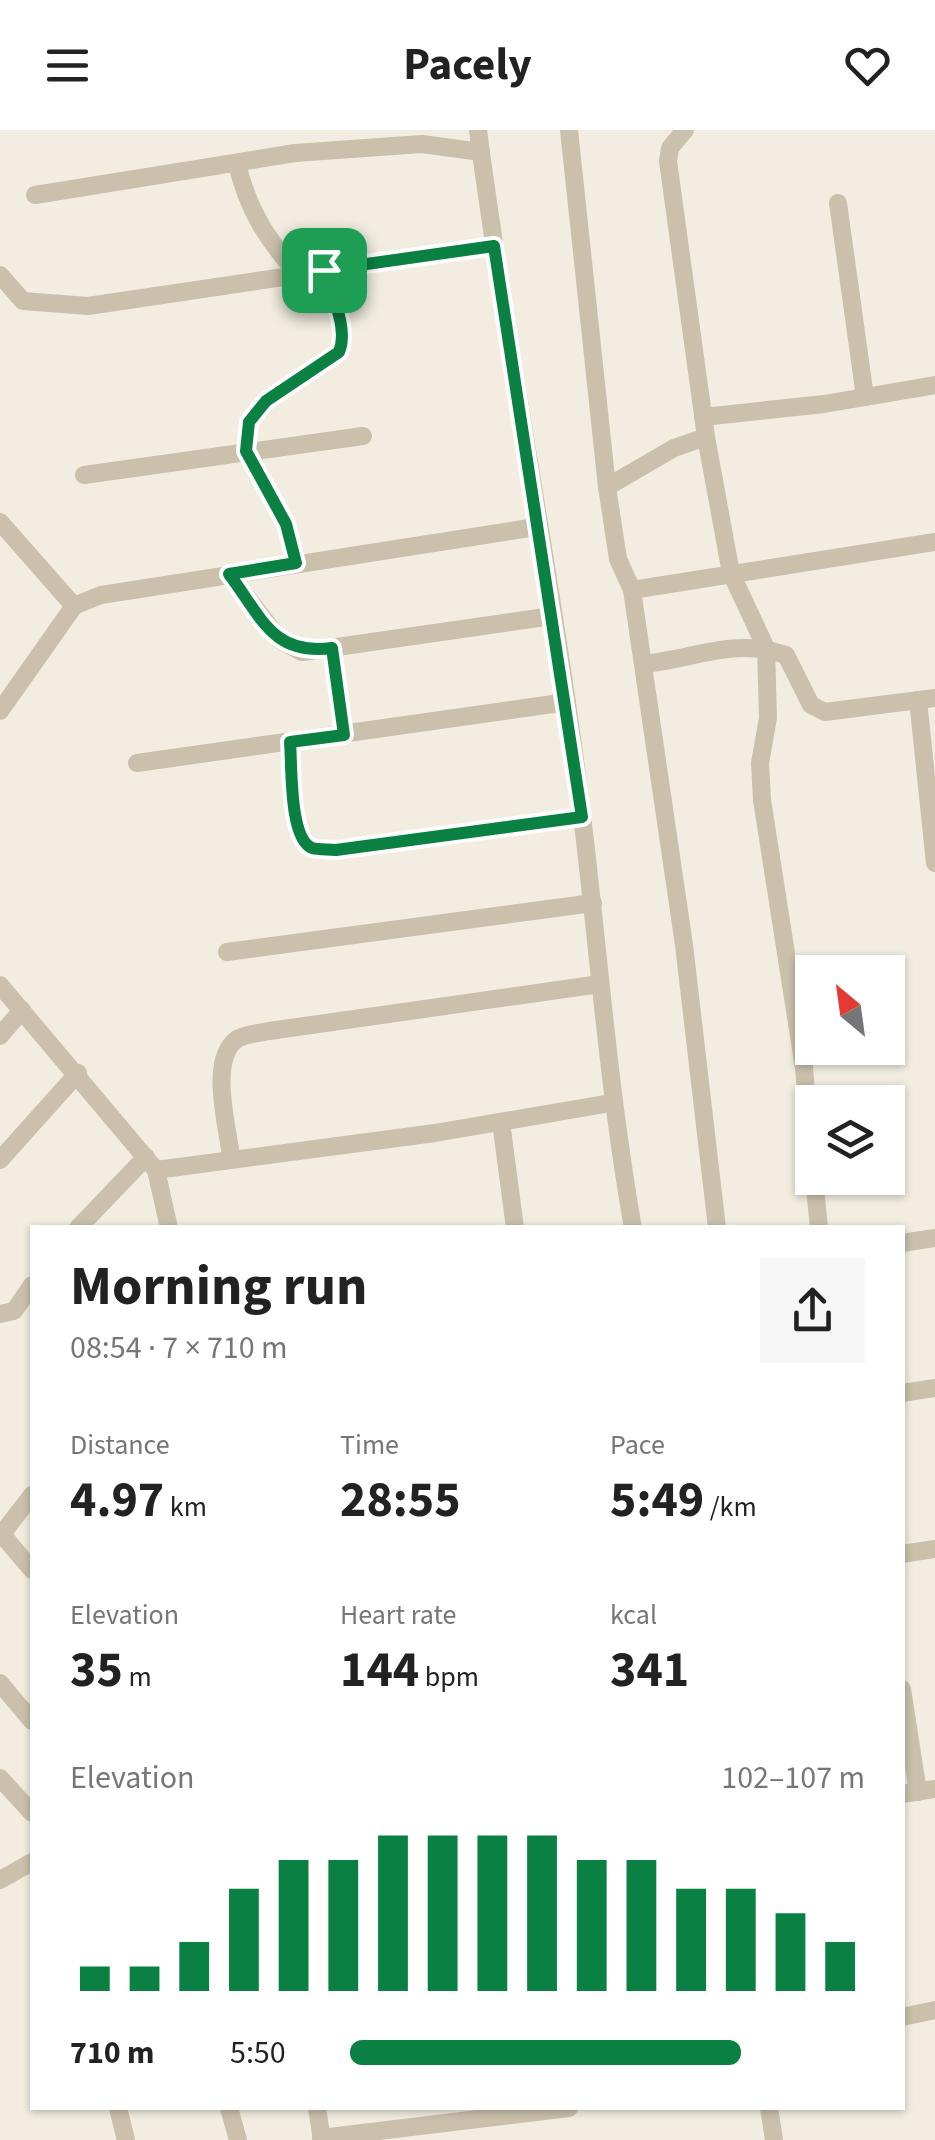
<!DOCTYPE html>
<meta charset="utf-8">
<style>
:root{--surface:#fff;--page:#f6f6f6;--text:#222;--muted:#767676;--accent:#0b8043}
body{margin:0;font-family:"Source Sans 3",sans-serif;background:var(--page);color:var(--text);height:100vh;display:flex;flex-direction:column;font-size:38px;white-space:nowrap}
*{box-sizing:border-box;margin:0}
p{font-size:32px;color:var(--muted)}
.icon{flex:none;width:55px;height:55px;fill:none;stroke:currentColor;stroke-width:2;stroke-linecap:round;stroke-linejoin:round}
.map{position:relative;flex:1;overflow:hidden}
.panel{position:absolute;left:30px;top:1095px;width:875px;height:885px;display:flex;flex-direction:column;background:var(--surface);border-radius:0px;box-shadow:0 2px 8px #0004}
.panel>*{flex:none}
.needle{width:65px;rotate:331deg}
.fabs{position:absolute;left:795px;top:825px;display:grid;gap:20px}
.fabs a{display:grid;place-items:center;width:110px;height:110px;border-radius:0px;background:var(--surface);box-shadow:0 2px 8px #0004;font-size:50px}
.pin{position:absolute;display:grid;place-items:center;width:85px;height:85px;color:#fff;margin:-42px;border-radius:20px;box-shadow:0 5px 15px #0006}
.round{display:grid;place-items:center;flex:none;width:105px;height:105px;border-radius:0px;background:var(--page)}
.headline{display:flex;align-items:center;justify-content:space-between;height:170px;padding:0 40px}
h1{font-size:55px;font-weight:700;line-height:75px}
.metrics{display:grid;grid-template-columns:repeat(3,1fr);gap:15px;height:170px;padding:10px 40px}
.metrics div{display:grid;align-content:center}
.metrics b{font-size:50px;font-weight:700}
.metrics small{font-size:28px;font-weight:400}
.metrics p{font-size:28px}
.chart{height:280px;padding:20px 40px}
.chart p{display:flex;justify-content:space-between}
.chart svg{width:100%;height:180px;margin-top:10px;stroke:var(--accent);stroke-width:6}
ul{padding:0 40px;list-style:none;font-size:32px}
li{display:grid;grid-template-columns:160px 120px 1fr;align-items:center;height:75px}
li i{height:25px;border-radius:12px;background:var(--accent)}
header{display:flex;justify-content:space-between;align-items:center;height:130px;padding:0 40px;background:var(--surface);font-size:45px;font-weight:700}
.map>svg:first-child{display:block}
.lines{fill:none;stroke-linecap:round;stroke-linejoin:round}
.minor{stroke:#cac0ac;stroke-width:18}
.route-casing{stroke:#fff;stroke-width:20}
.route{stroke:#0b8043;stroke-width:12}
</style>
<header><svg class="icon" aria-label="menu" viewBox="0 0 24 24"><path d="M4 6h16M4 12h16M4 18h16"/></svg>Pacely<svg class="icon" aria-label="heart" viewBox="0 0 24 24"><path d="M12 20l-8-8c-3-5 5-10 8-4 3-6 11-1 8 4z"/></svg></header>
<div class="map">
<svg width="935" height="2010" viewBox="0 0 935 2010">
<rect width="100%" height="100%" fill="#f2ede0"/>
<g class="lines">
<!-- minor -->
<g class="minor">
<path d="M478 0C505 208 546 415 574 623 596 781 605 940 633 1098"/>
<path d="M569 0 607 357 618 429 632 460 684 815 717 1098"/>
<path d="M685 0 670 18 668 31 706 307 731 443 766 518 768 588 760 633 762 670 804 938 812 1028"/>
<path d="M237 34C248 79 266 109 298 144"/>
<path d="M35 65 295 23 422 14 481 22"/>
<path d="M838 73 865 267"/>
<path d="M0 145 23 171 88 176 494 116"/>
<path d="M703 287 824 274 935 255"/>
<path d="M84 345 363 306"/>
<path d="M607 357 674 318 706 307"/>
<path d="M0 392 74 476"/>
<path d="M296 433 286 394 246 321 249 293 265 271 339 222C349 198 331 164 323 140"/>
<path d="M229 444 280 510 302 522 552 486"/>
<path d="M632 460 935 412"/>
<path d="M332 518 344 605"/>
<path d="M643 534C694 529 736 507 786 525L811 575 825 582 935 568"/>
<path d="M918 570 935 733"/>
<path d="M0 581 74 476 101 465 536 397"/>
<path d="M290 612C292 635 289 709 312 718 319 720 329 719 336 720L583 687"/>
<path d="M137 633 567 572"/>
<path d="M227 822 593 773"/>
<path d="M0 855 156 1040 169 1098"/>
<path d="M0 906 22 880"/>
<path d="M501 992 515 1098"/>
<path d="M231 1027C228 997 208 930 237 909 245 904 260 903 269 901L600 854"/>
<path d="M0 1030 78 943"/>
<path d="M156 1040 435 1003 611 973"/>
<path d="M814 1048 819 1098"/>
<path d="M78 1098 146 1027"/>
<path d="M902 1113 935 1108"/>
<path d="M0 1184 14 1181 32 1155"/>
<path d="M902 1263 935 1258"/>
<path d="M0 1402 32 1440"/>
<path d="M2 1404 32 1365"/>
<path d="M902 1424 935 1419"/>
<path d="M0 1553 32 1591"/>
<path d="M902 1559 918 1662"/>
<path d="M0 1648 32 1683"/>
<path d="M902 1664 935 1659"/>
<path d="M0 1750 32 1732"/>
<path d="M902 1887 935 1880"/>
<path d="M118 1978 126 2010"/>
<path d="M229 1978 238 2010"/>
<path d="M317 1978 322 2010"/>
<path d="M769 1978 774 2010"/>
<path d="M321 2008 569 1978"/>
</g>
</g>
<g class="lines">
<!-- route casing -->
<g class="route-casing">
<path id="route" d="M494 116 582 687 336 720C329 719 319 720 312 718 289 709 292 635 290 612L344 605 332 518C272 526 261 486 229 444L296 433 286 394 246 321 249 292 266 271 339 222C349 198 331 164 324 140Z"/>
</g>
<!-- route -->
<use href="#route" class="route"/>
</g>
</svg>
<div class="fabs">
<a><svg class="needle" viewBox="-14 -14 28 28"><path d="M0-13l5 13h-10z" fill="#e53935"/><path d="M0 13l5-13h-10z" fill="#767676"/></svg></a>
<a><svg class="icon" aria-label="layers" viewBox="0 0 24 24"><path d="M12 4l9 5-9 5-9-5zM3 14l9 5 9-5"/></svg></a>
</div>
<div class="pin" style="left:324px;top:140px;background:#1e9e55"><svg class="icon" aria-label="arrive" viewBox="0 0 24 24"><path d="M6 21V4h12l-3 4 3 4H6"/></svg></div>
<section class="panel">
<div class="headline"><div><h1>Morning run</h1><p>08:54 · 7 × 710 m</p></div><a class="round"><svg class="icon" aria-label="share" viewBox="0 0 24 24"><path d="M12 15V3M7 8l5-5 5 5M5 13v7h14v-7"/></svg></a></div>
<div class="metrics">
<div><p>Distance</p><b>4.97<small> km</small></b></div>
<div><p>Time</p><b>28:55</b></div>
<div><p>Pace</p><b>5:49<small> /km</small></b></div>
</div>
<div class="metrics">
<div><p>Elevation</p><b>35<small> m</small></b></div>
<div><p>Heart rate</p><b>144<small> bpm</small></b></div>
<div><p>kcal</p><b>341</b></div>
</div>
<div class="chart"><p><span>Elevation</span>102–107 m</p>
<svg viewBox="0 0 160 44" preserveAspectRatio="none"><path d="M5 44V38M15 44V38M25 44V32M35 44V19M45 44V12M55 44V12M65 44V6M75 44V6M85 44V6M95 44V6M105 44V12M115 44V12M125 44V19M135 44V19M145 44V25M155 44V32"/></svg>
</div>
<ul>
<li><b>710 m</b>5:50<i style="width:76%"></i></li>
</ul>
</section>
</div>
